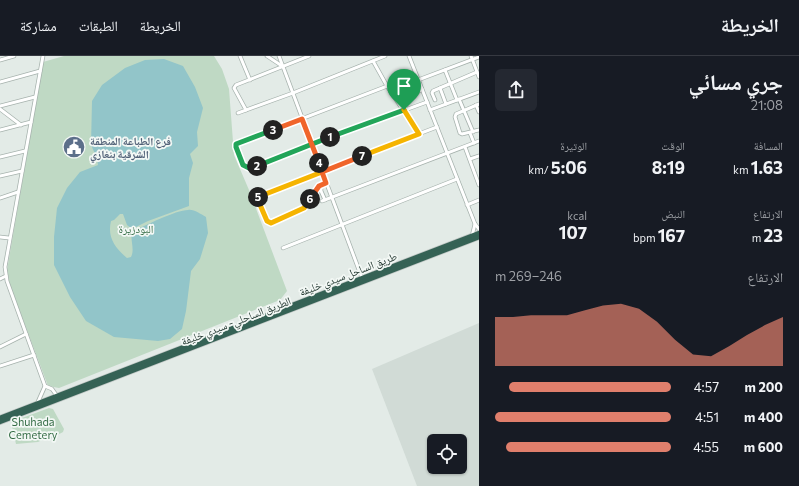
<!DOCTYPE html>
<html lang="ar">
<meta charset="utf-8">
<style>
:root{--surface:#171b24;--page:#242831;--text:#f1f3f6;--muted:#9ea1a6;--line:#363941;--accent:#e07f6c}
body{margin:0;font-family:Commissioner,"Noto Naskh Arabic",sans-serif;background:var(--page);color:var(--text);direction:rtl;height:100vh;display:flex;flex-direction:column;font-size:15px;white-space:nowrap}
*{box-sizing:border-box;margin:0}
p{font-size:13px;color:var(--muted)}
.icon{flex:none;width:22px;height:22px;fill:none;stroke:currentColor;stroke-width:2;stroke-linecap:round;stroke-linejoin:round}
.map{position:relative;flex:1;overflow:hidden;direction:ltr}
.sheet{display:flex;flex-direction:column;background:var(--surface);width:320px}
.sheet>*{flex:none}
.controls{position:absolute;left:427px;top:378px;display:grid;gap:8px}
.controls a{display:grid;place-items:center;width:40px;height:40px;border-radius:6px;background:var(--surface);box-shadow:0 1px 3px #0004;font-size:20px}
.pin{position:absolute;display:grid;place-items:center;width:34px;height:34px;color:#fff;margin:-41px -17px;border-radius:50% 50% 50% 0;rotate:-45deg;box-shadow:0 0 4px #0007}
.pin .icon{rotate:45deg}
.km{position:absolute;width:20px;height:20px;margin:-10px;border-radius:50%;background:#222;color:#fff;font-size:11px;line-height:20px;text-align:center}
.round{display:grid;place-items:center;flex:none;width:42px;height:42px;border-radius:6px;background:var(--page)}
.summary{display:flex;align-items:center;justify-content:space-between;height:68px;padding:0 16px}
h1{font-size:22px;font-weight:700;line-height:30px}
.figures{display:grid;grid-template-columns:repeat(3,1fr);gap:6px;height:68px;padding:4px 16px}
.figures div{display:grid;align-content:center}
.figures b{font-size:17px;font-weight:700}
.figures small{font-size:11px;font-weight:400}
.figures p{font-size:11px}
.chart{height:112px;padding:8px 16px}
.chart p{display:flex;justify-content:space-between}
.chart svg{width:100%;height:72px;margin-top:4px;fill:var(--accent);opacity:.7}
ul{padding:0 16px;list-style:none;font-size:13px}
li{display:grid;grid-template-columns:64px 48px 1fr;align-items:center;height:30px}
li i{height:10px;border-radius:5px;background:var(--accent)}
header{display:flex;align-items:center;gap:24px;box-sizing:border-box;height:56px;padding:0 20px;background:var(--surface);border-bottom:1px solid var(--line)}
header strong{font-size:19px}
nav{display:flex;gap:22px;margin-inline-start:auto;font-size:14px}
main{display:flex;flex:1;min-height:0}
.map>svg:first-child{display:block}
.built{fill:#d1dbd6;fill-rule:evenodd}
.green{fill:#bfd9c4}
.water{fill:#92c5c9}
.lines{fill:none;stroke-linecap:round;stroke-linejoin:round}
.minor-casing{stroke:#a6b2ad;stroke-width:4.5}
.highway-casing{stroke:#c2c8c6;stroke-width:6}
.minor{stroke:#fff;stroke-width:3}
.highway{stroke:#356255;stroke-width:4.5}
.split-1-casing{stroke:#fff;stroke-width:8}
.split-2-casing{stroke:#fff;stroke-width:8}
.split-3-casing{stroke:#fff;stroke-width:8}
.split-4-casing{stroke:#fff;stroke-width:8}
.split-5-casing{stroke:#fff;stroke-width:8}
.split-6-casing{stroke:#fff;stroke-width:8}
.split-7-casing{stroke:#fff;stroke-width:8}
.split-8-casing{stroke:#fff;stroke-width:8}
.split-1{stroke:#22a559;stroke-width:5}
.split-2{stroke:#22a559;stroke-width:5}
.split-3{stroke:#22a559;stroke-width:5}
.split-4{stroke:#f0652b;stroke-width:5}
.split-5{stroke:#f5b400;stroke-width:5}
.split-6{stroke:#f5b400;stroke-width:5}
.split-7{stroke:#f0652b;stroke-width:5}
.split-8{stroke:#f5b400;stroke-width:5}
.labels{text-anchor:middle;stroke-width:3.5;stroke-linejoin:round;paint-order:stroke}
.service-label{font-size:11px;font-weight:bold;fill:#4e5e75;stroke:#f3f8f5;text-anchor:start}
.park-label{font-size:11px;fill:#346c45;stroke:#f3f8f5}
.street-label{font-size:11px;fill:#253a33;stroke:#f3f8f5}
</style>
<header>
<strong>الخريطة</strong>
<nav><a>الخريطة</a><a>الطبقات</a><a>مشاركة</a></nav>
</header>
<main>
<section class="sheet">
<div class="summary"><div><h1>جري مسائي</h1><p>21:08</p></div><a class="round"><svg class="icon" aria-label="share" viewBox="0 0 24 24"><path d="M12 15V3M7 8l5-5 5 5M5 13v7h14v-7"/></svg></a></div>
<div class="figures">
<div><p>المسافة</p><b>1.63<small> km</small></b></div>
<div><p>الوقت</p><b>8:19</b></div>
<div><p>الوتيرة</p><b>5:06<small> /km</small></b></div>
</div>
<div class="figures">
<div><p>الارتفاع</p><b>23<small> m</small></b></div>
<div><p>النبض</p><b>167<small> bpm</small></b></div>
<div><p>kcal</p><b>107</b></div>
</div>
<div class="chart"><p><span>الارتفاع</span>246–269 m</p>
<svg viewBox="0 0 160 44" preserveAspectRatio="none"><path d="M0 44V14L10 14L20 13L30 13L40 13L50 10L60 7L70 6L80 9L90 17L100 28L110 37L120 38L130 32L140 25L150 19L160 14V44z"/></svg>
</div>
<ul>
<li><b>200 m</b>4:57<i style="width:92%"></i></li>
<li><b>400 m</b>4:51<i style="width:100%"></i></li>
<li><b>600 m</b>4:55<i style="width:94%"></i></li>
</ul>
</section>
<div class="map">
<svg width="479" height="430" viewBox="0 0 479 430">
<rect width="100%" height="100%" fill="#e3ebe7"/>
<!-- built -->
<path class="built" d="M479 267V430H417L372 313ZM434 385H460V411H434Z"/>
<!-- green -->
<g class="green">
<path d="M64 0H214L222 13 229 33 234 99 249 134 287 235 280 244 59 332 48 330 10 229 7 214 43 6Z"/>
<path d="M49 352 53 353 64 373 63 376 50 383 48 381 38 386 16 388 11 366Z"/>
</g>
<!-- water -->
<path class="water" d="M164 3 183 10 195 31 203 52 197 76 198 90 190 98 193 107 189 122V150L148 165 132 173 127 169 123 158H120L114 164 111 165C107 181 115 192 127 202L131 201C135 193 130 185 132 176 144 170 176 154 188 154 194 153 200 158 206 161L208 177 200 203 191 215 186 255 182 273 170 283 158 285 114 281 86 265 70 241 54 209V181L57 152 67 132 80 116 98 109 97 102 91 89 92 45 102 29 125 12 145 4Z"/>
<g class="lines">
<!-- minor casing -->
<g class="minor-casing">
<g id="minor">
<path d="M240 0 250 24"/>
<path d="M267 0 282 10"/>
<path d="M279 0 362 222"/>
<path d="M409 0 475 168 479 173"/>
<path d="M471 0 479 21"/>
<path d="M0 4 14 0"/>
<path d="M373 5 387 30 419 78"/>
<path d="M445 14 457 44"/>
<path d="M416 19 236 88 235 91 243 109 251 113 312 88 427 46"/>
<path d="M418 24 479 1"/>
<path d="M0 26 40 15"/>
<path d="M440 32 446 48"/>
<path d="M459 43 473 76"/>
<path d="M435 44 432 37 433 35 477 16"/>
<path d="M479 48 456 58 455 61 460 77 462 78 479 74"/>
<path d="M476 49 479 56"/>
<path d="M0 50 35 41"/>
<path d="M0 53 21 69"/>
<path d="M405 53C403 44 415 38 422 33"/>
<path d="M246 54 234 32 236 29 309 0"/>
<path d="M430 54 479 36"/>
<path d="M238 57 293 37 385 0"/>
<path d="M0 74 31 66"/>
<path d="M470 77 474 87"/>
<path d="M465 91 479 129"/>
<path d="M0 101 25 95"/>
<path d="M470 103 479 100"/>
<path d="M0 120 22 115"/>
<path d="M326 127 319 131 304 152 271 167 267 165 257 143 259 139 437 71"/>
<path d="M321 129V135L325 144"/>
<path d="M0 142 18 136"/>
<path d="M322 145 479 85"/>
<path d="M467 149 479 144"/>
<path d="M472 180 475 168"/>
<path d="M0 181 9 182"/>
<path d="M283 192 457 123"/>
<path d="M0 223 6 220"/>
<path d="M0 291 26 278"/>
<path d="M0 310 34 299"/>
<path d="M45 330 52 333 57 340"/>
<path d="M37 348 45 330 7 225 5 211 43 0"/>
</g>
</g>
<!-- highway casing -->
<g class="highway-casing">
<g id="highway">
<path d="M0 362 479 177"/>
<path d="M0 366 479 181"/>
</g>
</g>
<!-- minor -->
<use href="#minor" class="minor"/>
<!-- highway -->
<use href="#highway" class="highway"/>
</g>
<g class="lines">
<!-- split-1 casing -->
<g class="split-1-casing">
<path id="split-1" d="M330 81 404 54"/>
</g>
<!-- split-2 casing -->
<g class="split-2-casing">
<path id="split-2" d="M257 110 330 81"/>
</g>
<!-- split-3 casing -->
<g class="split-3-casing">
<path id="split-3" d="M257 110 251 113 243 109 236 91V88L273 74"/>
</g>
<!-- split-4 casing -->
<g class="split-4-casing">
<path id="split-4" d="M273 74 302 63 319 107"/>
</g>
<!-- split-5 casing -->
<g class="split-5-casing">
<path id="split-5" d="M258 141 322 116 319 107"/>
</g>
<!-- split-6 casing -->
<g class="split-6-casing">
<path id="split-6" d="M258 141V144L267 165 271 167 304 152 310 143"/>
</g>
<!-- split-7 casing -->
<g class="split-7-casing">
<path id="split-7" d="M310 143 319 130 326 127 322 116 362 100"/>
</g>
<!-- split-8 casing -->
<g class="split-8-casing">
<path id="split-8" d="M362 100 419 78 404 54"/>
</g>
<!-- split-1 -->
<use href="#split-1" class="split-1"/>
<!-- split-2 -->
<use href="#split-2" class="split-2"/>
<!-- split-3 -->
<use href="#split-3" class="split-3"/>
<!-- split-4 -->
<use href="#split-4" class="split-4"/>
<!-- split-5 -->
<use href="#split-5" class="split-5"/>
<!-- split-6 -->
<use href="#split-6" class="split-6"/>
<!-- split-7 -->
<use href="#split-7" class="split-7"/>
<!-- split-8 -->
<use href="#split-8" class="split-8"/>
</g>
<!-- icons -->
<defs>
<g id="civic-disc" transform="scale(1.15)"><circle r="9.5" fill="#5c6f8a" stroke="#f3f8f5"/><path d="M-.6-6.5H3V-4.5H.6V-3L4-1V1h2V6H-6V1h2V-1L-.6-3ZM-1.2 2.5V6h2.4V2.5Z" fill="#fff"/></g>
</defs>
<g fill-rule="evenodd">
<use href="#civic-disc" x="74" y="91"/>
</g>
<g class="labels">
<!-- service labels -->
<g class="service-label">
<text x="90" y="89">فرع الطباعة المنطقة<tspan x="90" dy="13">الشرقية بنغازي</tspan></text>
</g>
<!-- park labels -->
<g class="park-label">
<text x="136" y="177">البودزيرة</text>
<text x="33" y="370">Shuhada<tspan x="33" dy="13">Cemetery</tspan></text>
</g>
<!-- street labels -->
<g class="street-label">
<text transform="translate(348 218) rotate(-21)" y="4">طريق الساحل سيدي خليفة</text>
<text transform="translate(236 265) rotate(-21)" y="4">الطريق الساحلي- سيدي خليفة</text>
</g>
</g>
</svg>
<div class="controls">
<a><svg class="icon" aria-label="locate" viewBox="0 0 24 24"><circle cx="12" cy="12" r="6"/><path d="M12 2v4M12 18v4M2 12h4M18 12h4"/></svg></a>
</div>
<div class="pin" style="left:404px;top:54px;background:#1e9e55"><svg class="icon" aria-label="arrive" viewBox="0 0 24 24"><path d="M6 21V4h12l-3 4 3 4H6"/></svg></div>
<b class="km" style="left:330px;top:81px">1</b>
<b class="km" style="left:257px;top:110px">2</b>
<b class="km" style="left:273px;top:74px">3</b>
<b class="km" style="left:319px;top:107px">4</b>
<b class="km" style="left:258px;top:141px">5</b>
<b class="km" style="left:310px;top:143px">6</b>
<b class="km" style="left:362px;top:100px">7</b>
</div>
</main>
